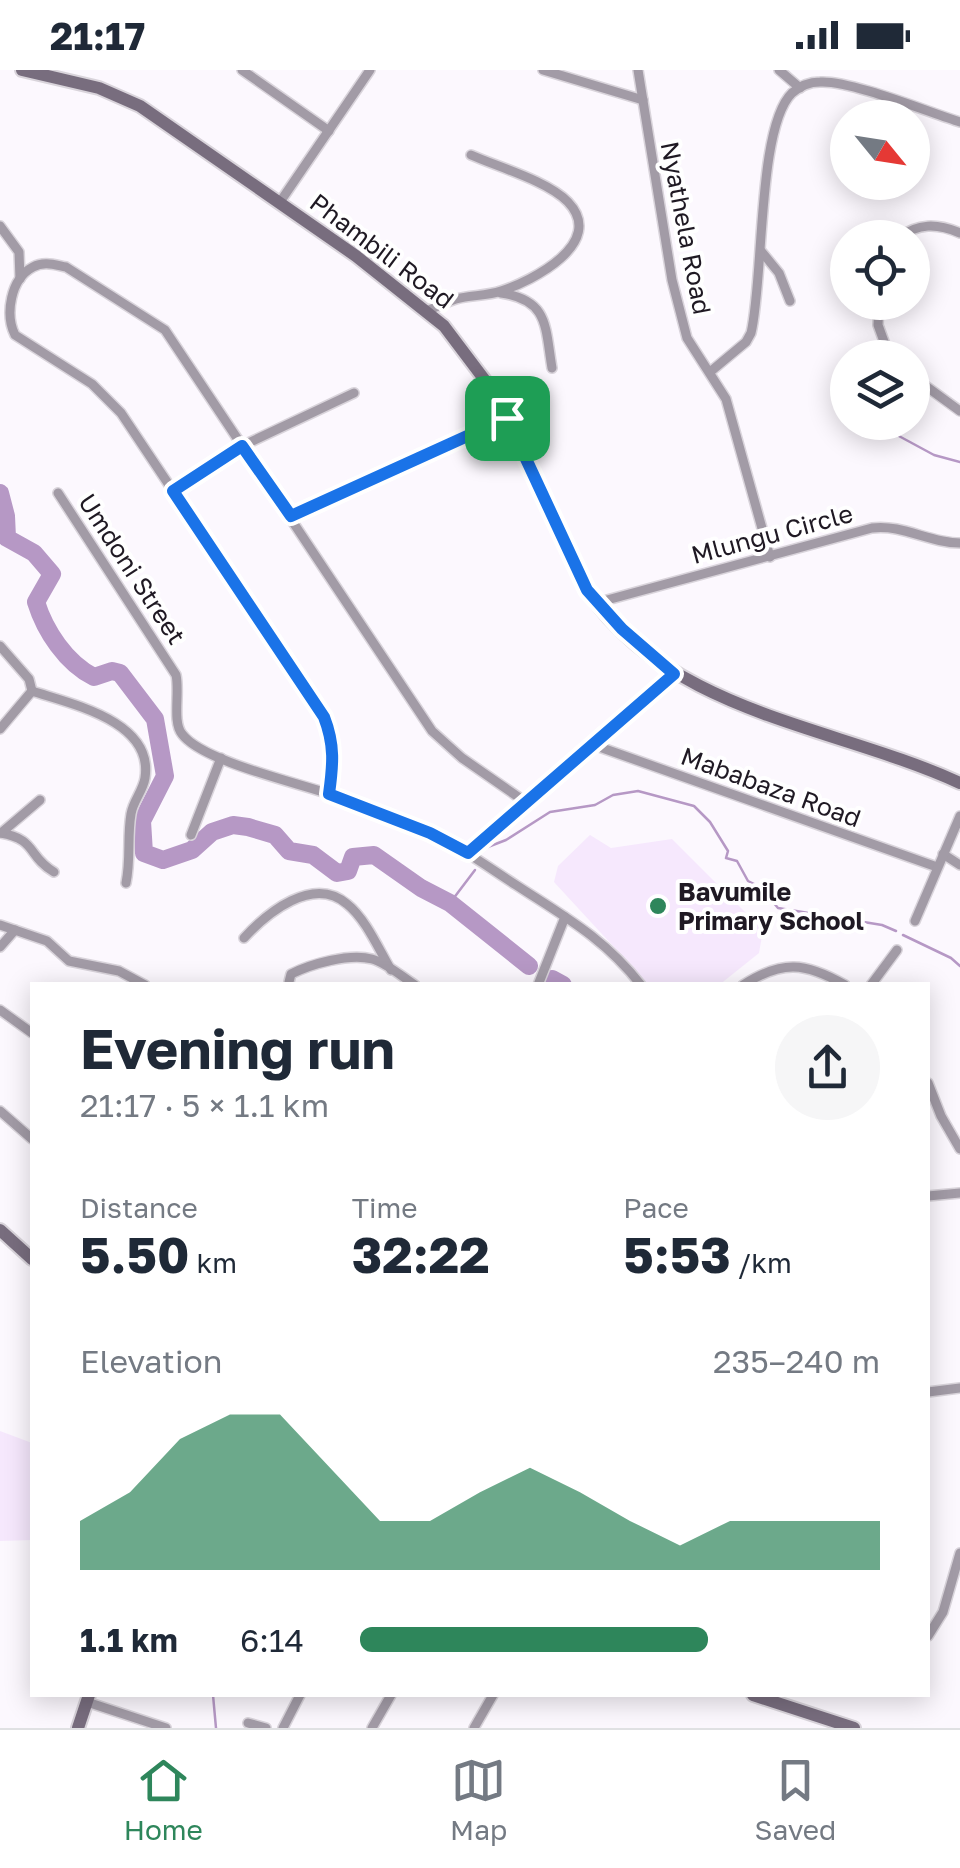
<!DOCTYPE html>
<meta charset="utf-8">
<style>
:root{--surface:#fff;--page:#f6f6f7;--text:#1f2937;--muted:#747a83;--line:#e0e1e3;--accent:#2e865b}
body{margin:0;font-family:"Golos Text",sans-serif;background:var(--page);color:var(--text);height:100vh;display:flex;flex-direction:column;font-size:38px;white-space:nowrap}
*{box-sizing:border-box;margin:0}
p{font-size:32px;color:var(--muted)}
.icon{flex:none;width:55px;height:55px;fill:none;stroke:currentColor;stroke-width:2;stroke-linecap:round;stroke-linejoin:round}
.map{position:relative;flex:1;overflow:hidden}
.drawer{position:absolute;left:30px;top:912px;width:900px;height:715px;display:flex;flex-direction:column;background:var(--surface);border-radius:0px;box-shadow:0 5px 25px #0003}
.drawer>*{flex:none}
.needle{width:65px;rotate:120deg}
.buttons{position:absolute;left:830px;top:30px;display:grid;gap:20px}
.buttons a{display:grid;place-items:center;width:100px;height:100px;border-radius:50%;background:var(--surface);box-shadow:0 5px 25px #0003;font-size:50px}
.pin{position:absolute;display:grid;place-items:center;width:85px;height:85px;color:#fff;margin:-42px;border-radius:20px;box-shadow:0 5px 15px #0006}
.round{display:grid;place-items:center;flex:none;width:105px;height:105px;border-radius:52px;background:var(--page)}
.summary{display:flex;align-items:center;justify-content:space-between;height:170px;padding:0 50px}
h1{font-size:55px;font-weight:700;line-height:75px}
.metrics{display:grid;grid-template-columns:repeat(3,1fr);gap:15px;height:170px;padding:10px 50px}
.metrics div{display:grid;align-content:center}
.metrics b{font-size:50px;font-weight:700}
.metrics small{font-size:28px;font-weight:400}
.metrics p{font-size:28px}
.chart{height:280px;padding:20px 50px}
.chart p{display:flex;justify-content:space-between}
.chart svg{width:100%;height:180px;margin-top:10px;fill:var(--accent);opacity:.7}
ul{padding:0 50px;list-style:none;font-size:32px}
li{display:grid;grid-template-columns:160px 120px 1fr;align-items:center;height:75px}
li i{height:25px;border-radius:12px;background:var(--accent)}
.status{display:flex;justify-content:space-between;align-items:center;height:70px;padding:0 50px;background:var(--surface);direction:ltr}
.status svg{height:28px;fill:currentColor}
.menu{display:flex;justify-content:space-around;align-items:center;height:140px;border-top:2px solid var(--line);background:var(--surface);font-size:28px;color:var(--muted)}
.menu a{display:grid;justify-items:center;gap:5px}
.menu .on{color:var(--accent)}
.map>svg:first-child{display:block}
.built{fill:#f6e8fd}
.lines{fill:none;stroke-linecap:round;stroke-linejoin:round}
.stream{stroke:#b698c5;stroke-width:2.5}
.river{stroke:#b698c5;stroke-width:18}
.street-casing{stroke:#d9d4db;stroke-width:12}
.secondary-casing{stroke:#d9d4db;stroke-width:16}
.street{stroke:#a29ba6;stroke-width:9}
.secondary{stroke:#786d7e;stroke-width:12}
.route-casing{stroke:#fff;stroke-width:20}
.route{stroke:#1a73e8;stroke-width:12}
.poi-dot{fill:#2e865b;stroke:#fff;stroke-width:4}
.labels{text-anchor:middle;stroke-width:8;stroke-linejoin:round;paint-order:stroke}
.street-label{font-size:25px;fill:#1f1923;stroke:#fff}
.poi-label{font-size:25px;font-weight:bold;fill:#1f1923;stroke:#fff;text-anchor:start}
</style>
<div class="status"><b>21:17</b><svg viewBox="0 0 49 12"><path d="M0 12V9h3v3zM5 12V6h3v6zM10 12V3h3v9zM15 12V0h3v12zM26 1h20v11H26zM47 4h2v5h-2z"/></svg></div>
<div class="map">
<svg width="960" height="1658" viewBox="0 0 960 1658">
<rect width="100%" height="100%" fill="#fcf8fe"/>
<!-- built -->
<g class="built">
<path d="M590 765 611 778 672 769 763 860 759 883 719 915H649L554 812 558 796Z"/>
<path d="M0 1361 32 1373V1470L0 1471Z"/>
</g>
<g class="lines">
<!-- stream -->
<g class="stream">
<path d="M848 352 897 365 934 385 960 392"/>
<path d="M480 780 506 770 550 742 595 735 613 725 638 721 694 736 710 752 728 781 726 788 737 791 748 811 764 819 763 823 769 825V832H773L778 838 882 855 896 861"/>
<path d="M450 833 475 800"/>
<path d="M903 865 951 888 960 896"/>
<path d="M213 1625 216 1658"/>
</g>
<!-- river -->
<g class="river">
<path d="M0 423 6 446 7 468 34 483 52 504 36 532C45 561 66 593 94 607L112 601 120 603 155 649 165 706 142 751 144 783 163 790 192 780 212 762 233 755 248 757 275 765 289 781 313 785 337 803 348 801 353 787 374 785 421 818 450 833 529 896"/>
<path d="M552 909 563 915"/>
</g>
<!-- street casing -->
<g class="street-casing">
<g id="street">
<path d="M242 0 329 61"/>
<path d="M543 0 643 30"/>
<path d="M638 0 672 210 687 268 726 329 770 487"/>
<path d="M779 0 800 18"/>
<path d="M280 132 370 0"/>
<path d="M0 156 19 182 20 209"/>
<path d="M898 168C918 153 937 153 960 163"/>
<path d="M761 181 779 203 790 231"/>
<path d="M501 223C549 230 545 257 552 298"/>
<path d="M879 232 878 255 890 288"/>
<path d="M427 241C436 237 446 232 456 229 470 225 487 226 501 221 532 211 607 173 568 132 548 111 498 97 471 85"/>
<path d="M710 302 746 272 751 263C764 210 757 57 792 23 800 16 810 12 820 12 850 10 928 42 960 52"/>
<path d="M912 306 960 341"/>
<path d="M173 421 242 376 354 323"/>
<path d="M58 423 176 605C180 622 172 652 182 664 201 690 290 711 323 722 359 734 396 747 431 763 461 777 488 797 516 815 565 847 604 868 641 915"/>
<path d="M291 446 506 348"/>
<path d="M596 533 872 458C903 454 929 473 960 473"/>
<path d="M0 576 29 609 32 621"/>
<path d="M32 621C71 634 154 651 145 708 143 721 133 731 131 744 127 767 131 789 126 813"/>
<path d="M0 659 32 621"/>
<path d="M591 674 937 797"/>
<path d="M329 724C333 695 335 675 324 647L121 343 92 314 15 265C5 245 10 209 33 197 44 191 55 195 66 197L165 260 432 661 462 688 524 731"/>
<path d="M0 763C37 769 27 786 54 802"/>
<path d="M1 763 40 730"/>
<path d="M191 765 221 688"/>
<path d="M467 783 674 604"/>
<path d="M943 784 960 795"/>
<path d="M915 851 960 746"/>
<path d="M0 855 47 871 69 891 119 901 145 915"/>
<path d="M244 868C267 843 313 805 347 834 366 849 379 880 391 900"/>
<path d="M0 877 15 860"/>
<path d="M289 912 291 904C311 894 349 883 372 889 387 893 402 907 415 915"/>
<path d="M538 915 565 847"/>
<path d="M743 915C782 890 805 892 845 915"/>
<path d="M871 915 897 880"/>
<path d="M0 940 32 963"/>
<path d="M928 1013 941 1046 960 1079"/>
<path d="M0 1041 32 1069"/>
<path d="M928 1126 960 1123"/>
<path d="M928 1322 960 1318"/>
<path d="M928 1566 943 1542 960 1483"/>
<path d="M87 1632 166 1658"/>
<path d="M248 1653 266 1658"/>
<path d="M283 1658 300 1625"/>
<path d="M372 1658 391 1625"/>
<path d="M474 1658 493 1625"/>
</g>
</g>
<!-- secondary casing -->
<g class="secondary-casing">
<g id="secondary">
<path d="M22 0 99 18 140 36 356 186 444 256 490 317 587 520C670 644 834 655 960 713"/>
<path d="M0 1160 32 1189"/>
<path d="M753 1625 854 1658"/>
<path d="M78 1658 89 1625"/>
</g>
</g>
<!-- street -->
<use href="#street" class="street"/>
<!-- secondary -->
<use href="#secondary" class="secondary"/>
</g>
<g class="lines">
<!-- route casing -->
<g class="route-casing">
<path id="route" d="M507 348 587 520 622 559 674 604 468 783 430 763 329 724C333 695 335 675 324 647L173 421 242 376 291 446Z"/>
</g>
<!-- route -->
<use href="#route" class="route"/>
</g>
<!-- markers -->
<circle class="poi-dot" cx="658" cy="836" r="10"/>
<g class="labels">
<!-- street labels -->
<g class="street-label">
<text transform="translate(686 158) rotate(79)" y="9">Nyathela Road</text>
<text transform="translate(382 181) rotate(37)" y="9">Phambili Road</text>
<text transform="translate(772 464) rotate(-15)" y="9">Mlungu Circle</text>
<text transform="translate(132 499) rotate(57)" y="9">Umdoni Street</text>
<text transform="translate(771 717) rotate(20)" y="9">Mababaza Road</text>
</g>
<!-- poi labels -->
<g class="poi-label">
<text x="678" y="831">Bavumile<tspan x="678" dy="29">Primary School</tspan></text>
</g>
</g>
</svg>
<div class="buttons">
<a><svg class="needle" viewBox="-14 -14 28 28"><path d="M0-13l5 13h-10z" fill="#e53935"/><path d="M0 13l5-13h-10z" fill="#747a83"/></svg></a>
<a><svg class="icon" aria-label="locate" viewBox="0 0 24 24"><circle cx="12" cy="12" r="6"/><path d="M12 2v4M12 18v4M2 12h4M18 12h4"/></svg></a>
<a><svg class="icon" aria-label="layers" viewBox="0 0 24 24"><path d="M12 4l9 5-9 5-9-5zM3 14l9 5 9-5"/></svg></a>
</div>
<div class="pin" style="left:507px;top:348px;background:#1e9e55"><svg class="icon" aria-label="arrive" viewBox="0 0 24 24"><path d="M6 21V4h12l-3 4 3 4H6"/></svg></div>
<section class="drawer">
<div class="summary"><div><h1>Evening run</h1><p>21:17 · 5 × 1.1 km</p></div><a class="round"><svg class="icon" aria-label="share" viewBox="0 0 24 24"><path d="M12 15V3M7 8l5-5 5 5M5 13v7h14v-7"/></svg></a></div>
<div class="metrics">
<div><p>Distance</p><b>5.50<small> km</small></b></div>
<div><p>Time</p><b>32:22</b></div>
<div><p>Pace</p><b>5:53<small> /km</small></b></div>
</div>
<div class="chart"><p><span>Elevation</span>235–240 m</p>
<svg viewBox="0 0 160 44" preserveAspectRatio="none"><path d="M0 44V32L10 25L20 12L30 6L40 6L50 19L60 32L70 32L80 25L90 19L100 25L110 32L120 38L130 32L140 32L150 32L160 32V44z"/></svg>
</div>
<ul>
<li><b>1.1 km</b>6:14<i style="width:67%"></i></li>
</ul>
</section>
</div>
<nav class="menu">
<a class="on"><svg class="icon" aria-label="home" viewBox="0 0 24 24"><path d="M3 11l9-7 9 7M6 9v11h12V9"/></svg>Home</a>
<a><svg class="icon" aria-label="map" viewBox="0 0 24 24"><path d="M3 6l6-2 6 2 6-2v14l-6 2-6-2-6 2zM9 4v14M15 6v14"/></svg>Map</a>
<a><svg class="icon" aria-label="saved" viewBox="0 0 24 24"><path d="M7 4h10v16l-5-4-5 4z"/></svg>Saved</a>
</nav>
